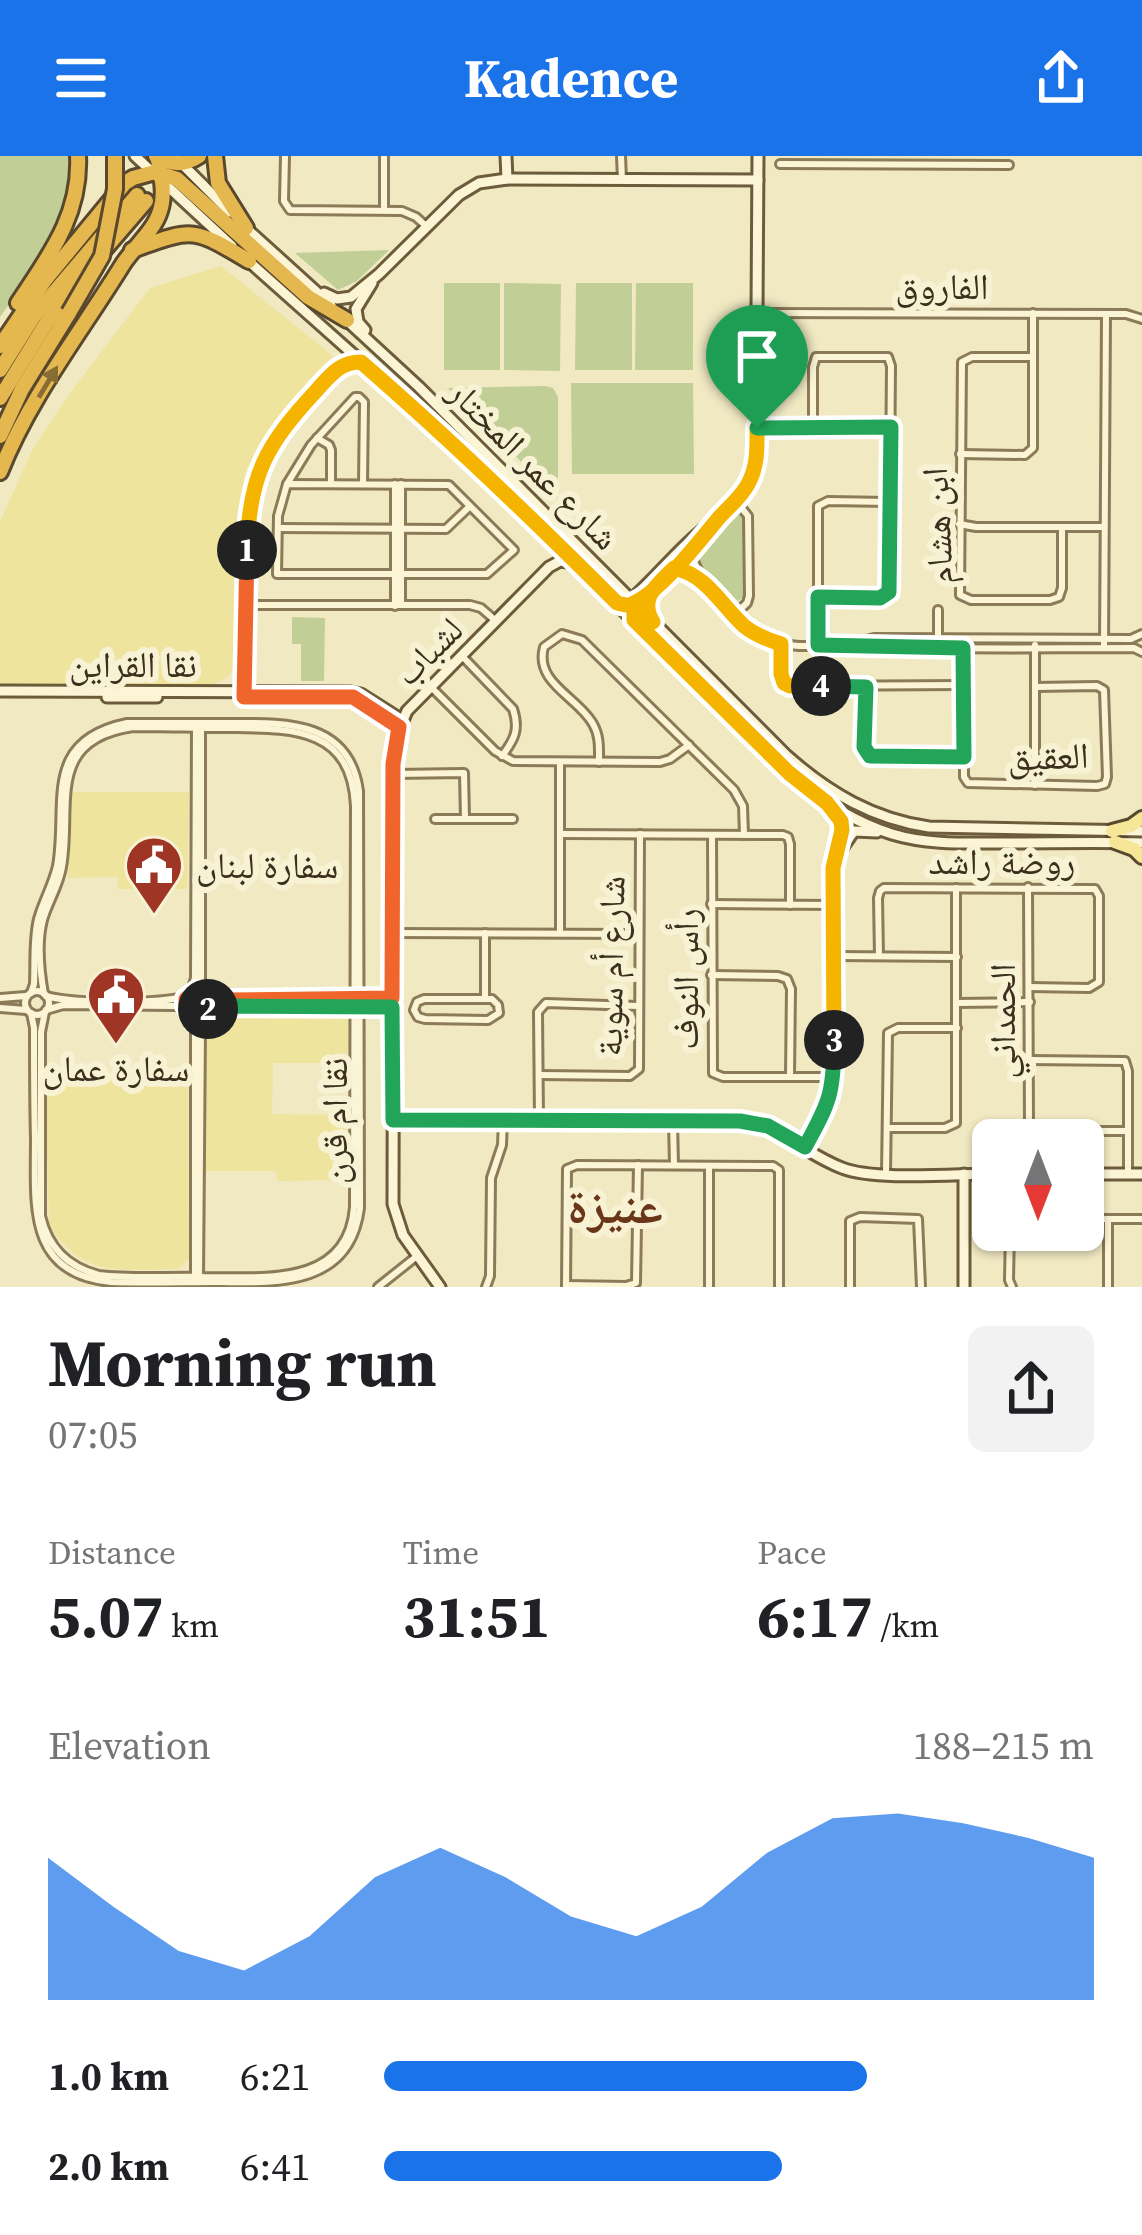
<!DOCTYPE html>
<meta charset="utf-8">
<style>
:root{--surface:#fff;--page:#f2f2f2;--text:#202124;--muted:#757577;--accent:#1a73e8}
body{margin:0;font-family:"Source Serif 4","Noto Naskh Arabic",serif;background:var(--page);color:var(--text);height:100vh;display:flex;flex-direction:column;font-size:45px;white-space:nowrap}
*{box-sizing:border-box;margin:0}
p{font-size:39px;color:var(--muted)}
.icon{flex:none;width:66px;height:66px;fill:none;stroke:currentColor;stroke-width:2;stroke-linecap:round;stroke-linejoin:round}
.map{position:relative;height:1131px;overflow:hidden}
.details{display:flex;flex-direction:column;background:var(--surface);flex:1}
.details>*{flex:none}
.needle{width:78px;rotate:180deg}
.controls{position:absolute;left:972px;top:963px;display:grid;gap:24px}
.controls a{display:grid;place-items:center;width:132px;height:132px;border-radius:18px;background:var(--surface);box-shadow:0 3px 9px #0004;font-size:60px}
.pin{position:absolute;display:grid;place-items:center;width:102px;height:102px;color:#fff;margin:-123px -51px;border-radius:50% 50% 50% 0;rotate:-45deg;box-shadow:0 0 12px #0007}
.pin .icon{rotate:45deg}
.km{position:absolute;width:60px;height:60px;margin:-30px;border-radius:50%;background:#222;color:#fff;font-size:33px;line-height:60px;text-align:center}
.round{display:grid;place-items:center;flex:none;width:126px;height:126px;border-radius:18px;background:var(--page)}
.head{display:flex;align-items:center;justify-content:space-between;height:204px;padding:0 48px}
h1{font-size:66px;font-weight:700;line-height:90px}
.metrics{display:grid;grid-template-columns:repeat(3,1fr);gap:18px;height:204px;padding:12px 48px}
.metrics div{display:grid;align-content:center}
.metrics b{font-size:60px;font-weight:700}
.metrics small{font-size:33px;font-weight:400}
.metrics p{font-size:33px}
.chart{height:336px;padding:24px 48px}
.chart p{display:flex;justify-content:space-between}
.chart svg{width:100%;height:216px;margin-top:12px;fill:var(--accent);opacity:.7}
ul{padding:0 48px;list-style:none;font-size:39px}
li{display:grid;grid-template-columns:192px 144px 1fr;align-items:center;height:90px}
li i{height:30px;border-radius:15px;background:var(--accent)}
header{display:flex;justify-content:space-between;align-items:center;height:156px;padding:0 48px;background:var(--accent);color:#fff;font-size:54px;font-weight:700}
.map>svg:first-child{display:block}
.green{fill:#c1cf96}
.sand{fill:#eee49e}
.lines{fill:none;stroke-linecap:round;stroke-linejoin:round}
.street-casing{stroke:#8c7b58;stroke-width:12}
.secondary-casing{stroke:#6d5c3b;stroke-width:15}
.primary-casing{stroke:#59482d;stroke-width:18}
.highway-casing{stroke:#59482d;stroke-width:20}
.street{stroke:#fbf5d6;stroke-width:6}
.secondary{stroke:#fbf5d6;stroke-width:9}
.primary{stroke:#f6e698;stroke-width:12}
.highway{stroke:#e4b74f;stroke-width:14}
.highway-bridge-casing{stroke:#59482d;stroke-width:20;stroke-linecap:butt}
.highway-bridge{stroke:#e4b74f;stroke-width:14}
.oneway{fill:#876d34}
.split-1-casing{stroke:#fff;stroke-width:24}
.split-2-casing{stroke:#fff;stroke-width:24}
.split-3-casing{stroke:#fff;stroke-width:24}
.split-4-casing{stroke:#fff;stroke-width:24}
.split-5-casing{stroke:#fff;stroke-width:24}
.split-1{stroke:#f5b400;stroke-width:15}
.split-2{stroke:#f0652b;stroke-width:15}
.split-3{stroke:#22a559;stroke-width:15}
.split-4{stroke:#f5b400;stroke-width:15}
.split-5{stroke:#22a559;stroke-width:15}
.labels{text-anchor:middle;stroke-width:12;stroke-linejoin:round;paint-order:stroke}
.street-label{font-size:36px;fill:#3b301d;stroke:#f7f2d3}
.poi-label{font-size:36px;fill:#3b301d;stroke:#f7f2d3;text-anchor:start}
.district-label{font-size:48px;font-weight:bold;fill:#6a361a;stroke:#f7f2d3}
</style>
<header><svg class="icon" aria-label="menu" viewBox="0 0 24 24"><path d="M4 6h16M4 12h16M4 18h16"/></svg>Kadence<svg class="icon" aria-label="share" viewBox="0 0 24 24"><path d="M12 15V3M7 8l5-5 5 5M5 13v7h14v-7"/></svg></header>
<div class="map">
<svg width="1142" height="1131" viewBox="0 0 1142 1131">
<rect width="100%" height="100%" fill="#f0e9c2"/>
<!-- green -->
<g class="green">
<path d="M0 0H73L74 23 58 79 0 161Z"/>
<path d="M389 94 357 125 338 134 295 97Z"/>
<rect x="444" y="127" width="56" height="87"/>
<path d="M504 127 561 128 560 215 504 214Z"/>
<path d="M576 127H632V214H575Z"/>
<path d="M636 127H693V214H635Z"/>
<path d="M571 227H693L694 318H572Z"/>
<path d="M545 230 553 232 558 241V343L448 232Z"/>
<path d="M738 357 743 363V442L736 446 696 405V397Z"/>
<path d="M292 461 325 462 324 525H301V488H292Z"/>
</g>
<!-- sand -->
<g class="sand">
<path d="M221 110 333 200 286 251 246 313 237 368 234 508 229 520 211 530 2 529 0 528V366L33 292 71 236 150 132Z"/>
<path d="M66 636H189L187 733H118L117 721 68 722Z"/>
<path d="M214 859 349 861 347 907H273L272 958 346 959 347 1024 277 1025 276 1015H205V868Z"/>
<path d="M45 921H188L189 1103 178 1113C121 1113 84 1124 49 1069Z"/>
</g>
<g class="lines">
<!-- street casing -->
<g class="street-casing">
<g id="street">
<path d="M285 0 284 45 290 54 402 55 416 61 426 70"/>
<path d="M384 0V54"/>
<path d="M621 0 622 24"/>
<path d="M780 8 1009 9"/>
<path d="M759 157 1126 158 1142 163"/>
<path d="M1033 201H972L962 206 960 439 971 444H1050L1059 441 1062 432V371"/>
<path d="M813 271V211L816 201H888L891 210 889 436 879 442 818 441"/>
<path d="M757 272 891 271"/>
<path d="M317 282 329 289 331 294V328"/>
<path d="M960 298 1025 299 1033 292V157"/>
<path d="M287 328 449 329 514 394 487 418H277L278 360Z"/>
<path d="M287 328 311 289 355 241H359L364 246 363 328"/>
<path d="M395 328V450"/>
<path d="M401 328V449"/>
<path d="M959 368 976 371H1103"/>
<path d="M278 372 446 373 469 351"/>
<path d="M692 397C695 424 745 476 771 485 794 493 821 489 845 490 941 494 1038 492 1134 492L1142 496"/>
<path d="M674 412 690 417 706 429"/>
<path d="M245 449H470L481 452 496 465"/>
<path d="M938 454V483"/>
<path d="M734 459 747 447 749 440 748 360 736 345"/>
<path d="M781 488V521L790 530 964 529"/>
<path d="M849 488 874 482 1131 483 1142 478"/>
<path d="M818 489V350L828 345 889 346"/>
<path d="M1035 489V629"/>
<path d="M963 492 964 621 968 627 1097 630 1105 628 1107 621 1104 534 1097 530 1035 531"/>
<path d="M1104 492 1106 158"/>
<path d="M461 499 513 553C520 574 514 584 502 600"/>
<path d="M431 531 495 595 513 605 660 606 670 603 689 589"/>
<path d="M865 531 864 591 867 598 875 600 963 601"/>
<path d="M244 541 248 360 256 323 268 295 298 254 341 209 358 206"/>
<path d="M201 570V823L204 837"/>
<path d="M599 606C599 593 600 580 593 568 578 541 534 527 544 491L562 478 582 484 734 634 743 650 744 679"/>
<path d="M394 618 464 617 465 663"/>
<path d="M435 663H513"/>
<path d="M560 678 783 679 788 681 790 688V749"/>
<path d="M712 679 713 917 723 921H834"/>
<path d="M1028 731 1029 970 1040 975H1128"/>
<path d="M711 748 834 749"/>
<path d="M560 776V606"/>
<path d="M393 777 639 778"/>
<path d="M835 800 957 801"/>
<path d="M879 800 878 742 880 735 884 732 1095 733 1099 740V826L1089 832 1029 831"/>
<path d="M711 819 778 820 787 823 791 833 790 920"/>
<circle cx="198" cy="847" r="12"/>
<circle cx="37" cy="847" r="12"/>
<path d="M44 838C40 815 37 787 43 764 48 746 59 730 62 711 73 651 44 584 133 571 165 571 196 572 228 572 291 573 351 570 355 650L354 1051C348 1131 264 1121 204 1121 169 1120 134 1123 99 1119 68 1111 48 1091 41 1060V876L45 856"/>
<path d="M190 838 195 822 196 570"/>
<path d="M46 840C76 848 159 848 188 840"/>
<path d="M207 840 230 844 392 842"/>
<path d="M0 842 26 840"/>
<path d="M424 843H492L498 849 499 857 488 864 425 863 418 861 414 854 417 846Z"/>
<path d="M485 843V777"/>
<path d="M957 847 1030 846"/>
<path d="M0 852 26 854"/>
<path d="M207 853 230 849 392 851"/>
<path d="M46 854 63 849 175 850 188 853"/>
<path d="M190 856 195 872V1122"/>
<path d="M31 857 34 872C34 909 34 946 35 983 35 1049 26 1118 111 1126 145 1127 179 1126 214 1126 277 1127 350 1131 360 1052L359 635C349 561 279 567 222 567 191 567 159 567 127 567 40 585 68 649 57 710 53 728 43 745 38 763 33 784 35 806 34 828L31 837"/>
<path d="M1028 904 1125 905 1128 915V1018"/>
<path d="M539 919 630 920 639 913 640 678"/>
<path d="M539 963 538 856 546 847 638 850"/>
<path d="M673 965 674 1009"/>
<path d="M887 972H945L956 967V732"/>
<path d="M886 1018 888 877 898 872H957"/>
<path d="M1083 1063H1142"/>
<path d="M1010 1074 1009 1124 1012 1131"/>
<path d="M199 1123 201 872 206 855"/>
<path d="M566 1129 626 1130 636 1127 638 1009"/>
<path d="M378 1131 417 1100"/>
<path d="M486 1131 490 1120 491 1022 502 989 503 964"/>
<path d="M566 1131 567 1013 577 1009 773 1010 779 1014V1131"/>
<path d="M709 1131V1010"/>
<path d="M850 1131V1065L860 1061 918 1063 921 1131"/>
<path d="M1108 1131V1063"/>
</g>
</g>
<!-- secondary casing -->
<g class="secondary-casing">
<g id="secondary">
<path d="M135 0 232 90"/>
<path d="M174 0 230 56"/>
<path d="M506 0 507 23"/>
<path d="M246 72 331 149"/>
<path d="M244 101 454 288 789 618C820 644 853 666 892 678 928 689 967 687 1003 687 1049 687 1096 686 1142 687"/>
<path d="M324 137 337 143 351 141 379 118 459 39 479 27 507 23 758 24"/>
<path d="M343 161 419 231 787 600C829 637 873 663 929 671L1142 675"/>
<path d="M365 174 358 166 356 153 372 127"/>
<path d="M637 445 705 381 713 368"/>
<path d="M634 447 636 439C658 419 677 395 700 376 724 356 745 341 756 309L758 0"/>
<path d="M0 535 351 536 361 538 402 564"/>
<path d="M107 541H157"/>
<path d="M843 691 854 675 877 676"/>
<path d="M393 964 740 965C782 971 805 998 842 1012 875 1025 955 1018 993 1018"/>
<path d="M805 991 828 947 834 921 833 712 842 669 830 655"/>
<path d="M964 1018V1131"/>
<path d="M1083 1018H1142"/>
<path d="M440 1131 403 1079 393 1048 394 586 407 555 549 411 560 405 575 407"/>
</g>
</g>
<!-- primary casing -->
<g class="primary-casing">
<g id="primary">
<path d="M1112 675 1131 670 1142 662"/>
<path d="M1115 686 1134 693 1142 701"/>
</g>
</g>
<!-- highway casing -->
<g class="highway-casing">
<g id="highway">
<path d="M156 0C171 9 184 10 199 0"/>
<path d="M215 0 218 27 246 72"/>
<path d="M132 94C194 72 192 71 249 105"/>
<path d="M18 147C49 100 81 59 78 0"/>
<path d="M0 190 45 124 125 27 133 22 155 16 177 23 308 141 347 164"/>
<path d="M0 214 34 160 137 39"/>
<path d="M0 242 47 166 78 124 146 45"/>
<path d="M0 280 22 233 69 157"/>
<path d="M0 316C29 242 81 176 123 108 134 91 154 75 160 55 166 38 161 17 157 0"/>
</g>
</g>
<!-- street -->
<use href="#street" class="street"/>
<!-- secondary -->
<use href="#secondary" class="secondary"/>
<!-- primary -->
<use href="#primary" class="primary"/>
<!-- highway -->
<use href="#highway" class="highway"/>
<!-- highway-bridge casing -->
<g class="highway-bridge-casing">
<path id="highway-bridge" d="M69 157 102 100 115 33V0"/>
</g>
<!-- highway-bridge -->
<use href="#highway-bridge" class="highway-bridge"/>
</g>
<!-- one-way arrows -->
<defs><path id="oneway-solid" d="M-6-.8H1V-3.2L6.5 0L1 3.2V.8H-6Z" transform="scale(3)"/></defs>
<use class="oneway" href="#oneway-solid" transform="translate(48 226) rotate(-59)"/>
<g class="lines">
<!-- split-1 casing -->
<g class="split-1-casing">
<path id="split-1" d="M247 394C249 319 266 289 316 235 330 220 339 206 361 206 450 283 534 364 617 447 626 449 627 451 636 446 663 432 697 388 717 364 727 352 740 343 748 328 758 310 757 292 757 272"/>
</g>
<!-- split-2 casing -->
<g class="split-2-casing">
<path id="split-2" d="M208 853 200 858H193L186 850V843L197 835 230 844 392 842 393 608 399 571 353 541H244L247 394"/>
</g>
<!-- split-3 casing -->
<g class="split-3-casing">
<path id="split-3" d="M208 853 230 850 392 851 393 964 740 965 768 970 805 991C830 946 834 936 834 884"/>
</g>
<!-- split-4 casing -->
<g class="split-4-casing">
<path id="split-4" d="M821 530H790L784 527 781 518V488C768 484 755 479 744 470 721 449 707 419 674 412 658 428 638 442 653 466L634 448V464L789 617 827 647 841 665 842 674 833 712 834 884"/>
</g>
<!-- split-5 casing -->
<g class="split-5-casing">
<path id="split-5" d="M757 272 891 271 889 436 880 442 818 441V489L963 492 964 601 870 600 864 591 866 531 821 530"/>
</g>
<!-- split-1 -->
<use href="#split-1" class="split-1"/>
<!-- split-2 -->
<use href="#split-2" class="split-2"/>
<!-- split-3 -->
<use href="#split-3" class="split-3"/>
<!-- split-4 -->
<use href="#split-4" class="split-4"/>
<!-- split-5 -->
<use href="#split-5" class="split-5"/>
</g>
<!-- icons -->
<defs>
<g id="civic-pin" transform="scale(3)"><path d="M0 17L-7.5 6A9.5 9.5 0 1 1 7.5 6Z" fill="#9e3525" stroke="#f7f2d3"/><path d="M-.6-6.5H3V-4.5H.6V-3L4-1V1h2V6H-6V1h2V-1L-.6-3ZM-1.2 2.5V6h2.4V2.5Z" fill="#fff"/></g>
</defs>
<g fill-rule="evenodd">
<use href="#civic-pin" x="154" y="709"/>
<use href="#civic-pin" x="116" y="839"/>
</g>
<g class="labels">
<!-- street labels -->
<g class="street-label">
<text x="942" y="143">الفاروق</text>
<text transform="translate(534 308) rotate(45)" y="13">شارع عمر المختار</text>
<text transform="translate(937 370) rotate(-93)" y="13">ابن هشام</text>
<text transform="translate(428 495) rotate(-45)" y="13">لشباب</text>
<text x="133" y="521">نقا القراين</text>
<text transform="translate(1048 600) rotate(-2)" y="13">العقيق</text>
<text x="1002" y="718">روضة راشد</text>
<text transform="translate(610 810) rotate(-89)" y="13">شارع أم سوية</text>
<text transform="translate(685 823) rotate(-90)" y="13">رأس النوف</text>
<text transform="translate(1002 865) rotate(-90)" y="13">الحمداني</text>
<text transform="translate(334 965) rotate(-90)" y="13">نقا ام قرن</text>
</g>
<!-- poi labels -->
<g class="poi-label">
<text x="196" y="722">سفارة لبنان</text>
<text x="116" y="925" text-anchor="middle">سفارة عمان</text>
</g>
<!-- district labels -->
<g class="district-label">
<text x="615" y="1067">عنيزة</text>
</g>
</g>
</svg>
<div class="controls">
<a><svg class="needle" viewBox="-14 -14 28 28"><path d="M0-13l5 13h-10z" fill="#e53935"/><path d="M0 13l5-13h-10z" fill="#757577"/></svg></a>
</div>
<div class="pin" style="left:757px;top:272px;background:#1e9e55"><svg class="icon" aria-label="arrive" viewBox="0 0 24 24"><path d="M6 21V4h12l-3 4 3 4H6"/></svg></div>
<b class="km" style="left:247px;top:394px">1</b>
<b class="km" style="left:208px;top:853px">2</b>
<b class="km" style="left:834px;top:884px">3</b>
<b class="km" style="left:821px;top:530px">4</b>
</div>
<section class="details">
<div class="head"><div><h1>Morning run</h1><p>07:05</p></div><a class="round"><svg class="icon" aria-label="share" viewBox="0 0 24 24"><path d="M12 15V3M7 8l5-5 5 5M5 13v7h14v-7"/></svg></a></div>
<div class="metrics">
<div><p>Distance</p><b>5.07<small> km</small></b></div>
<div><p>Time</p><b>31:51</b></div>
<div><p>Pace</p><b>6:17<small> /km</small></b></div>
</div>
<div class="chart"><p><span>Elevation</span>188–215 m</p>
<svg viewBox="0 0 160 44" preserveAspectRatio="none"><path d="M0 44V15L10 25L20 34L30 38L40 31L50 19L60 13L70 19L80 27L90 31L100 25L110 14L120 7L130 6L140 8L150 11L160 15V44z"/></svg>
</div>
<ul>
<li><b>1.0 km</b>6:21<i style="width:68%"></i></li>
<li><b>2.0 km</b>6:41<i style="width:56%"></i></li>
</ul>
</section>
